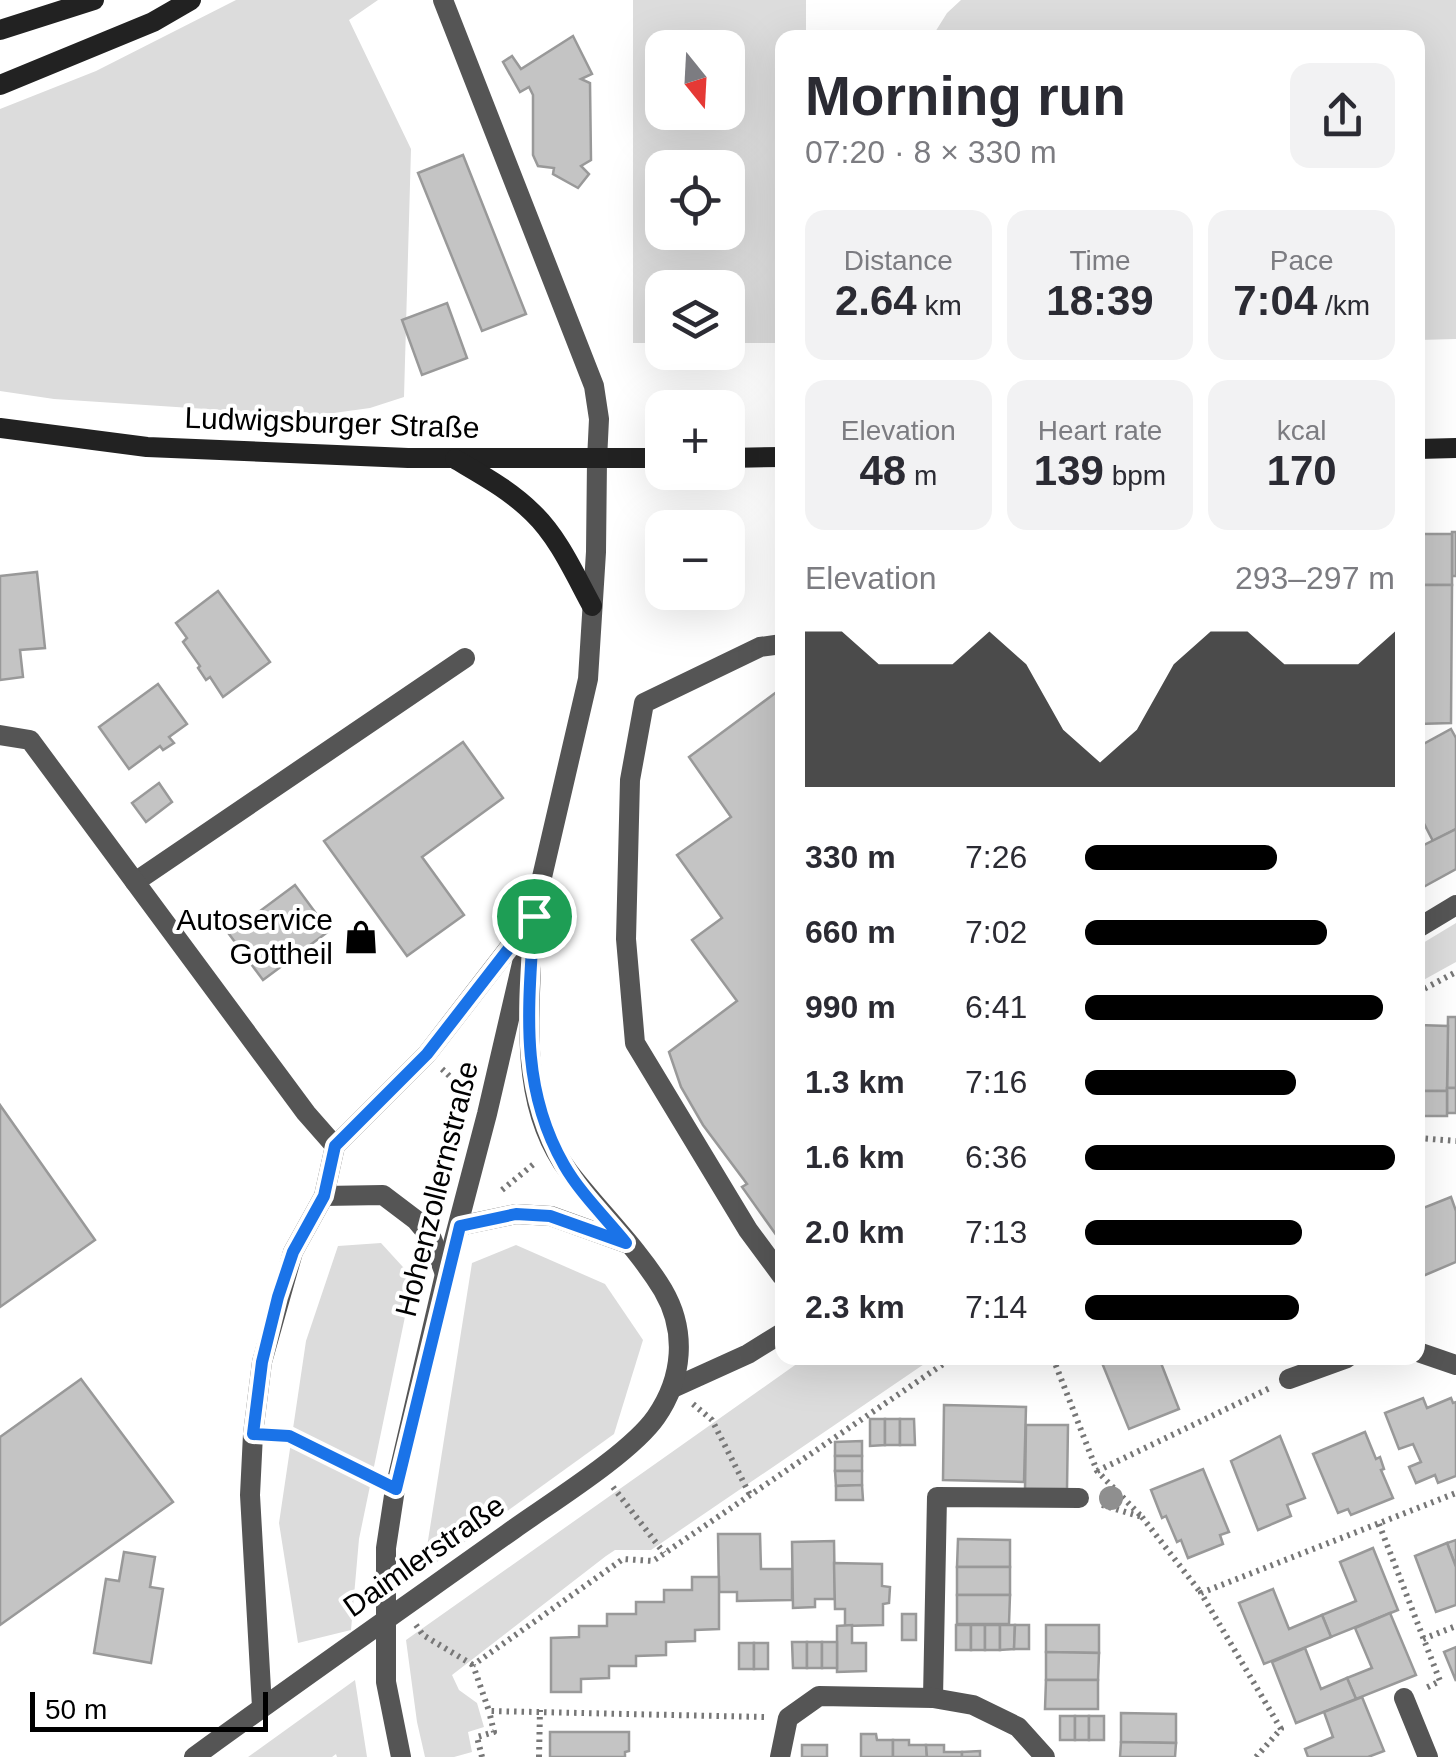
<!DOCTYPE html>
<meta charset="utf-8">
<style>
:root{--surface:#fff;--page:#f2f2f3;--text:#2b2b33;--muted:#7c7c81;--accent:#000}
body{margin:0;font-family:Helvetica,sans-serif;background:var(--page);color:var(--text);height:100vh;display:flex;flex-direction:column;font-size:38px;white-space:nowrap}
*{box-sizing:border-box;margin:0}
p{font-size:32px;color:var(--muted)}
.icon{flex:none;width:55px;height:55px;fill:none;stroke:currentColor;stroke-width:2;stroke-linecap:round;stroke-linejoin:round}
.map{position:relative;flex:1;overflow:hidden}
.drawer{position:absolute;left:775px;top:30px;width:650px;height:1335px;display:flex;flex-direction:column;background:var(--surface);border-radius:20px;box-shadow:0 10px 40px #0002}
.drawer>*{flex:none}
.needle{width:65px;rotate:162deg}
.buttons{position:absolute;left:645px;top:30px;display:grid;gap:20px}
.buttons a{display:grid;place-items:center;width:100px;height:100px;border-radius:20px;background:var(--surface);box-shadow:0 10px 40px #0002;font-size:50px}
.scale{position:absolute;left:30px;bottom:25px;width:238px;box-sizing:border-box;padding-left:10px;border:5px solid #000;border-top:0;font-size:28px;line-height:35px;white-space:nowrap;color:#000;-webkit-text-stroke:8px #fff;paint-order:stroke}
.pin{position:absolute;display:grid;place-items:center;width:85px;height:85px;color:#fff;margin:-42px;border:5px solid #fff;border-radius:50%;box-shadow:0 2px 10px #0007}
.round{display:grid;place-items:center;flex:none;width:105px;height:105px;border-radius:20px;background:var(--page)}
.overview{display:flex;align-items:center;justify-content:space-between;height:170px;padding:0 30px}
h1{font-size:55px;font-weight:800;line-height:75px}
.stats{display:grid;grid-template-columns:repeat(3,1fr);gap:15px;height:170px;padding:10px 30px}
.stats div{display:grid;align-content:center;border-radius:20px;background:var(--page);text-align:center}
.stats b{font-size:42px;font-weight:800}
.stats small{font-size:28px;font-weight:400}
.stats p{font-size:28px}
.chart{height:280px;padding:20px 30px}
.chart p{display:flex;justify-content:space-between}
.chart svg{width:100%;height:180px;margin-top:10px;fill:var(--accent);opacity:.7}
ul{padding:0 30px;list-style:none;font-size:32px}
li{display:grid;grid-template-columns:160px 120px 1fr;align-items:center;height:75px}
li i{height:25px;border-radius:12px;background:var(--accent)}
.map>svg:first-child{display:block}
.green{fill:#dcdcdc;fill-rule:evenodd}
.building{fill:#c4c4c4;stroke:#999;stroke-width:2.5}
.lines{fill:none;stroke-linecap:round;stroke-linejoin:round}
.path{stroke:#777;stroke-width:6;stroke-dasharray:2.5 5;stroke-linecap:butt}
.lane{stroke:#555;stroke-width:20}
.street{stroke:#555;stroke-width:20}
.secondary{stroke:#222;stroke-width:20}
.tree{fill:#8f8f8f}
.route-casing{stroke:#fff;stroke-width:20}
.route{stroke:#1a73e8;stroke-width:12}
.labels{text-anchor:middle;stroke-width:8;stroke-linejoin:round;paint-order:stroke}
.street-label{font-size:30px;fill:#000;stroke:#fff}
.poi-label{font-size:30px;fill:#000;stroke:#fff;text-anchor:end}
</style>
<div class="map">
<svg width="1456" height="1757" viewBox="0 0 1456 1757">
<rect width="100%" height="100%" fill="#fff"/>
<!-- green -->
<g class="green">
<path d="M236 0H378L349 20 411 149 404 397 370 408 312 416 54 399 0 391V109L96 71Z"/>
<path d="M633 0H806V37L782 38V343H728V288H662V343H633ZM662 48H728V112H662ZM662 168H728V232H662Z"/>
<path d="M961 0H1456V339L1418 340V38L932 37 947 13Z"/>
<path d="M1456 923V962L1418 983V946Z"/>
<path d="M381 1243 413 1278 359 1539 351 1630 298 1643 279 1523 306 1341 338 1246Z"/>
<path d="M516 1245 605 1284 643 1340 614 1434 423 1572 472 1263Z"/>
<path d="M805 1358H933L651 1550H615L606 1556 452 1675 459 1690 477 1703 484 1727 468 1732 472 1752 454 1757H425L417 1722 406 1640Z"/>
<path d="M355 1680 367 1757H337L336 1754 332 1757H248Z"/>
</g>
<!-- building -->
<g class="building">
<path d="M573 36 592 74 581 79 590 83 591 160 581 166 589 174 578 188 553 174 554 168 538 166 533 155V95L529 87 520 92 503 62 512 56 521 69Z"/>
<path d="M463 155 526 314 482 331 418 173Z"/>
<path d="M447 303 467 358 422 375 402 320Z"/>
<rect x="1452" y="532" width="4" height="44"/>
<rect x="1418" y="534" width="34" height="51"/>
<path d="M37 572 45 648 20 650 23 677 0 680V576Z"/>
<path d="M1418 585H1452L1451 723 1418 724Z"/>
<path d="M218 591 270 662 223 697 210 677 206 680 198 668 200 666 183 642 187 638 176 623Z"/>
<path d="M158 684 187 724 169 737 174 743 163 750 160 746 129 769 99 727Z"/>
<path d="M782 688V1243L742 1187 747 1184 703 1125 681 1087 669 1052 737 1001 692 940 722 918 677 855 731 817 689 757Z"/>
<path d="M1451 729 1456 738V829L1433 841 1418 812V747Z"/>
<path d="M463 742 503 798 422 857 464 915 407 956 324 841Z"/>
<path d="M159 783 172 802 146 822 132 803Z"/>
<path d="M1456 829V869L1418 890V848Z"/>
<path d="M295 885 329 931 263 980 229 934Z"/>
<path d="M1448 1017H1456V1088H1447Z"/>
<path d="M1418 1025 1448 1026 1447 1091H1418Z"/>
<rect x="1447" y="1088" width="9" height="25"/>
<rect x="1418" y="1091" width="29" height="25"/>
<path d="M0 1105 95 1240 0 1307Z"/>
<path d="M1451 1197 1456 1211V1262L1418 1278V1210Z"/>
<path d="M1100 1358H1159L1179 1409 1129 1429Z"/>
<path d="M81 1379 173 1502 0 1625V1437Z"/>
<path d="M1423 1398 1427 1408 1451 1398 1453 1403 1456 1402V1476L1438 1483 1435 1475 1416 1483 1409 1467 1421 1462 1413 1444 1399 1449 1385 1413Z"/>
<path d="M944 1405 1026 1407 1024 1482 943 1480Z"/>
<path d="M870 1419H885V1445L870 1446Z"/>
<rect x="885" y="1419" width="15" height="26"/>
<path d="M900 1419H914L915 1445H900Z"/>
<path d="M1026 1425H1068L1067 1489H1025Z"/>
<path d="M1365 1432 1376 1459 1380 1457 1384 1469 1381 1470 1393 1498 1351 1515 1348 1509 1338 1513 1313 1454Z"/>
<path d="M1280 1436 1305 1498 1287 1505 1291 1516 1258 1530 1231 1461Z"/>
<path d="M862 1441V1456H835V1442Z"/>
<rect x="835" y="1456" width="27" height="15"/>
<path d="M1203 1469 1229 1532 1220 1535 1223 1544 1188 1558 1181 1540 1177 1542 1166 1516 1162 1518 1151 1490Z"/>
<path d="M835 1471H862V1485L836 1486Z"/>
<path d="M862 1485 863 1500H836V1486Z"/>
<path d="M718 1534H760L761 1569H792V1600L737 1601V1592H719Z"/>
<path d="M958 1539 1010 1540V1567H957Z"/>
<path d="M1456 1540V1567L1447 1543Z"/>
<path d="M834 1541 835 1599H815V1607L793 1608 792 1542Z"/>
<path d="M1447 1543 1456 1567V1605L1436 1612 1415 1556Z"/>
<path d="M1373 1548 1398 1610 1331 1637 1322 1615 1356 1601 1340 1562Z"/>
<path d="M124 1552 155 1557 150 1587 163 1589 151 1663 94 1653 106 1579 119 1581Z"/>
<path d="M834 1563 882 1564V1586L890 1587 889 1603 883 1604V1625L845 1626V1609H835Z"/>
<rect x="957" y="1567" width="53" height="28"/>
<path d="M692 1577H719V1629L695 1630V1641L666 1642V1655L636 1656V1666H609V1678L581 1679V1692H551V1638L579 1637V1626H607V1614H636V1602H664V1590H692Z"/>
<path d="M1273 1589 1289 1629 1322 1615 1331 1637 1264 1664 1239 1603Z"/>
<path d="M957 1595H1010L1009 1624H957Z"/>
<path d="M1390 1613 1416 1675 1356 1699 1347 1678 1372 1668 1355 1628Z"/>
<rect x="902" y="1614" width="14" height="26"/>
<path d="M852 1625V1643H866V1671L837 1672V1626Z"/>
<rect x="956" y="1625" width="15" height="25"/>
<rect x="971" y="1625" width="14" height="25"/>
<rect x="985" y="1625" width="15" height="25"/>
<path d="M1000 1625H1015L1014 1649 1000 1650Z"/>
<path d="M1015 1625H1029V1649H1014Z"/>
<path d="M1046 1625H1099V1653L1046 1652Z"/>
<path d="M792 1642H807V1668H793Z"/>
<rect x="807" y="1642" width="15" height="26"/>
<rect x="822" y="1642" width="15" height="26"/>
<rect x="739" y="1643" width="15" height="26"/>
<rect x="754" y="1643" width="14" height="26"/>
<path d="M1456 1647V1681L1444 1652Z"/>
<path d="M1305 1648 1321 1689 1347 1678 1356 1699 1296 1723 1272 1662Z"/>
<path d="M1046 1652 1099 1653 1098 1680H1046Z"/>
<path d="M1046 1680H1098V1709H1045Z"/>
<path d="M1362 1697 1384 1751 1368 1757H1308L1305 1749 1333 1737 1324 1712Z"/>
<path d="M1121 1713 1176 1714V1743L1121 1742Z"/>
<rect x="1060" y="1716" width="15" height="24"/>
<rect x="1075" y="1716" width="14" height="24"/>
<rect x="1089" y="1716" width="15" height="24"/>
<path d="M550 1732H629V1751L625 1752V1757H550Z"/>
<path d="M861 1734H876L877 1740H893V1757H861Z"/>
<path d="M893 1740H909V1745H926L927 1757H893Z"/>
<path d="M1121 1742 1176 1743 1175 1757H1120Z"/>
<rect x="802" y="1745" width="25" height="12"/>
<path d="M926 1745H944V1752H962V1757H927Z"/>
<path d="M980 1751V1757H962V1752Z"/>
</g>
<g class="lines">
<!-- path -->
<g class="path">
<path d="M1418 992 1456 972"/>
<path d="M442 1069 469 1095"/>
<path d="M1418 1138 1456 1141"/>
<path d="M502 1190 535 1163"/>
<path d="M1053 1358 1097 1471 1142 1517 1102 1505"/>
<path d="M693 1404 712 1420 750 1495"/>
<path d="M274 1435 289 1436 372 1478"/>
<path d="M1097 1471 1270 1388"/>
<path d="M613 1487 664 1553"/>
<path d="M1142 1517 1201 1593"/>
<path d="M1379 1524 1440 1681 1426 1688"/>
<path d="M416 1625 423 1635 473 1665"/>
<path d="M1423 1639 1456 1626"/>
<path d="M764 1717 489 1711 473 1665 623 1559 653 1561 952 1358"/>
<path d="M482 1757 477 1737 494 1732 489 1711"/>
<path d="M539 1757 540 1710"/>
<path d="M1256 1757 1281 1729 1201 1593 1456 1493"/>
</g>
<!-- lane -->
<g class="lane">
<path d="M443 0 594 386 599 419 597 460"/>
<path d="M782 644 760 647 644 703 630 780 626 939 635 1043 748 1230 782 1276"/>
<path d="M135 882 465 658"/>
<path d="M1404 1698 1428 1757"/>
</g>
<!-- street -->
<g class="street">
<path d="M0 735 30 740 306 1113 335 1146"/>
<path d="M1418 928 1456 905"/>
<path d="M324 1196 383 1195 416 1220 432 1239 445 1274"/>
<path d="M459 1226 516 1214 551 1216 626 1243"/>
<path d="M1418 1352 1456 1365"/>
<path d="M1289 1379 1347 1358"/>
<path d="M673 1388 748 1354 782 1333"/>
<path d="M933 1698 937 1497 1079 1498"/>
<path d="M262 1707 250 1495 253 1434 262 1362 293 1252 324 1196 335 1146 427 1054 532 918"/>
<path d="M194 1757C300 1680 407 1605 514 1529 552 1502 631 1453 656 1417 683 1378 687 1331 663 1290 637 1247 599 1211 569 1172 524 1113 528 1037 531 968"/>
<path d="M401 1757 386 1682V1548L395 1489 445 1274 487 1114 588 679 596 552 597 460"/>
<path d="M780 1757 788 1718 819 1696 933 1698 973 1705 1018 1727 1045 1757"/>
</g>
<!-- secondary -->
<g class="secondary">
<path d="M0 30 94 0"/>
<path d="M0 85 153 22 191 0"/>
<path d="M0 428 147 447 408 458H662"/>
<path d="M1418 449 1456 448"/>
<path d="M728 458 782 457"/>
<path d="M455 459C482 475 510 490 533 513 559 538 575 575 592 606"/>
</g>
</g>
<!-- trees -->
<circle class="tree" cx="1111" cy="1498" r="12"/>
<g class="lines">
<!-- route casing -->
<g class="route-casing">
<path id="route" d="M534 916C529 1004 518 1085 564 1165 580 1193 606 1218 626 1243L550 1216 516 1214 460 1226 396 1489 289 1436 253 1434 262 1362 278 1297 293 1252 324 1196 335 1146 427 1054Z"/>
</g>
<!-- route -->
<use href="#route" class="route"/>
</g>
<!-- icons -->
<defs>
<g id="shop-bare" transform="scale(2.7)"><path d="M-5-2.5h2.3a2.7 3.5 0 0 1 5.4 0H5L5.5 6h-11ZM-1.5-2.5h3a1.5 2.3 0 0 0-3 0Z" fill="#000" stroke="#fff" stroke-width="2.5" paint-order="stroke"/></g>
</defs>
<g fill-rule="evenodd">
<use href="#shop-bare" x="361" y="937"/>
</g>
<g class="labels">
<!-- street labels -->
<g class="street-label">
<text transform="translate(332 423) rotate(2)" y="10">Ludwigsburger Straße</text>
<text transform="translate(437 1189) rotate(-76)" y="10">Hohenzollernstraße</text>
<text transform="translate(424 1556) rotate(-35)" y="10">Daimlerstraße</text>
</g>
<!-- poi labels -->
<g class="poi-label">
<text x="333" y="930">Autoservice<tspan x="333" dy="34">Gottheil</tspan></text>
</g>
</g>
</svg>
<div class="buttons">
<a><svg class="needle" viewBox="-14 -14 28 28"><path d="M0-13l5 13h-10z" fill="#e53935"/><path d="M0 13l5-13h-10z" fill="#7c7c81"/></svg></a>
<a><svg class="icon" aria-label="locate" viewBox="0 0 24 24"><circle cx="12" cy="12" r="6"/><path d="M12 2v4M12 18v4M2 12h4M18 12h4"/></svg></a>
<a><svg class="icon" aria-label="layers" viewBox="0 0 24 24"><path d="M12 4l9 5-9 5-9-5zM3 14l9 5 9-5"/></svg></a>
<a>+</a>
<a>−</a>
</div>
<div class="scale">50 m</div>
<div class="pin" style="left:534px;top:916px;background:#1e9e55"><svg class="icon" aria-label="arrive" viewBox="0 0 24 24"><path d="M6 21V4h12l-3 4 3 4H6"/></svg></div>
<section class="drawer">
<div class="overview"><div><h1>Morning run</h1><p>07:20 · 8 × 330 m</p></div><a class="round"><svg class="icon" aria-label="share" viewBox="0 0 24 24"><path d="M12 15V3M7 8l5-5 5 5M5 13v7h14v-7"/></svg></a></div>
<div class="stats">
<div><p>Distance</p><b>2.64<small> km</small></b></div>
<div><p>Time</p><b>18:39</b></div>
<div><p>Pace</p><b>7:04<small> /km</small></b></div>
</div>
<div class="stats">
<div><p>Elevation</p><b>48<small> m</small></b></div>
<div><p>Heart rate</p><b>139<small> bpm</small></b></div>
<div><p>kcal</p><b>170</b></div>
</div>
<div class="chart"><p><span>Elevation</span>293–297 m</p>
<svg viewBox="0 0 160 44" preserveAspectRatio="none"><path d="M0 44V6L10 6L20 14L30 14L40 14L50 6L60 14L70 30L80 38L90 30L100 14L110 6L120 6L130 14L140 14L150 14L160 6V44z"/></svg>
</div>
<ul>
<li><b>330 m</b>7:26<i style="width:62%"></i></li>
<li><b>660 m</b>7:02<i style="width:78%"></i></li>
<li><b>990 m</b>6:41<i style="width:96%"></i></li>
<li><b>1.3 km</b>7:16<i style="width:68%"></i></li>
<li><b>1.6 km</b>6:36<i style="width:100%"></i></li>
<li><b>2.0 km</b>7:13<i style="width:70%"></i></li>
<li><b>2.3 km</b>7:14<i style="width:69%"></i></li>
</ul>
</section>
</div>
